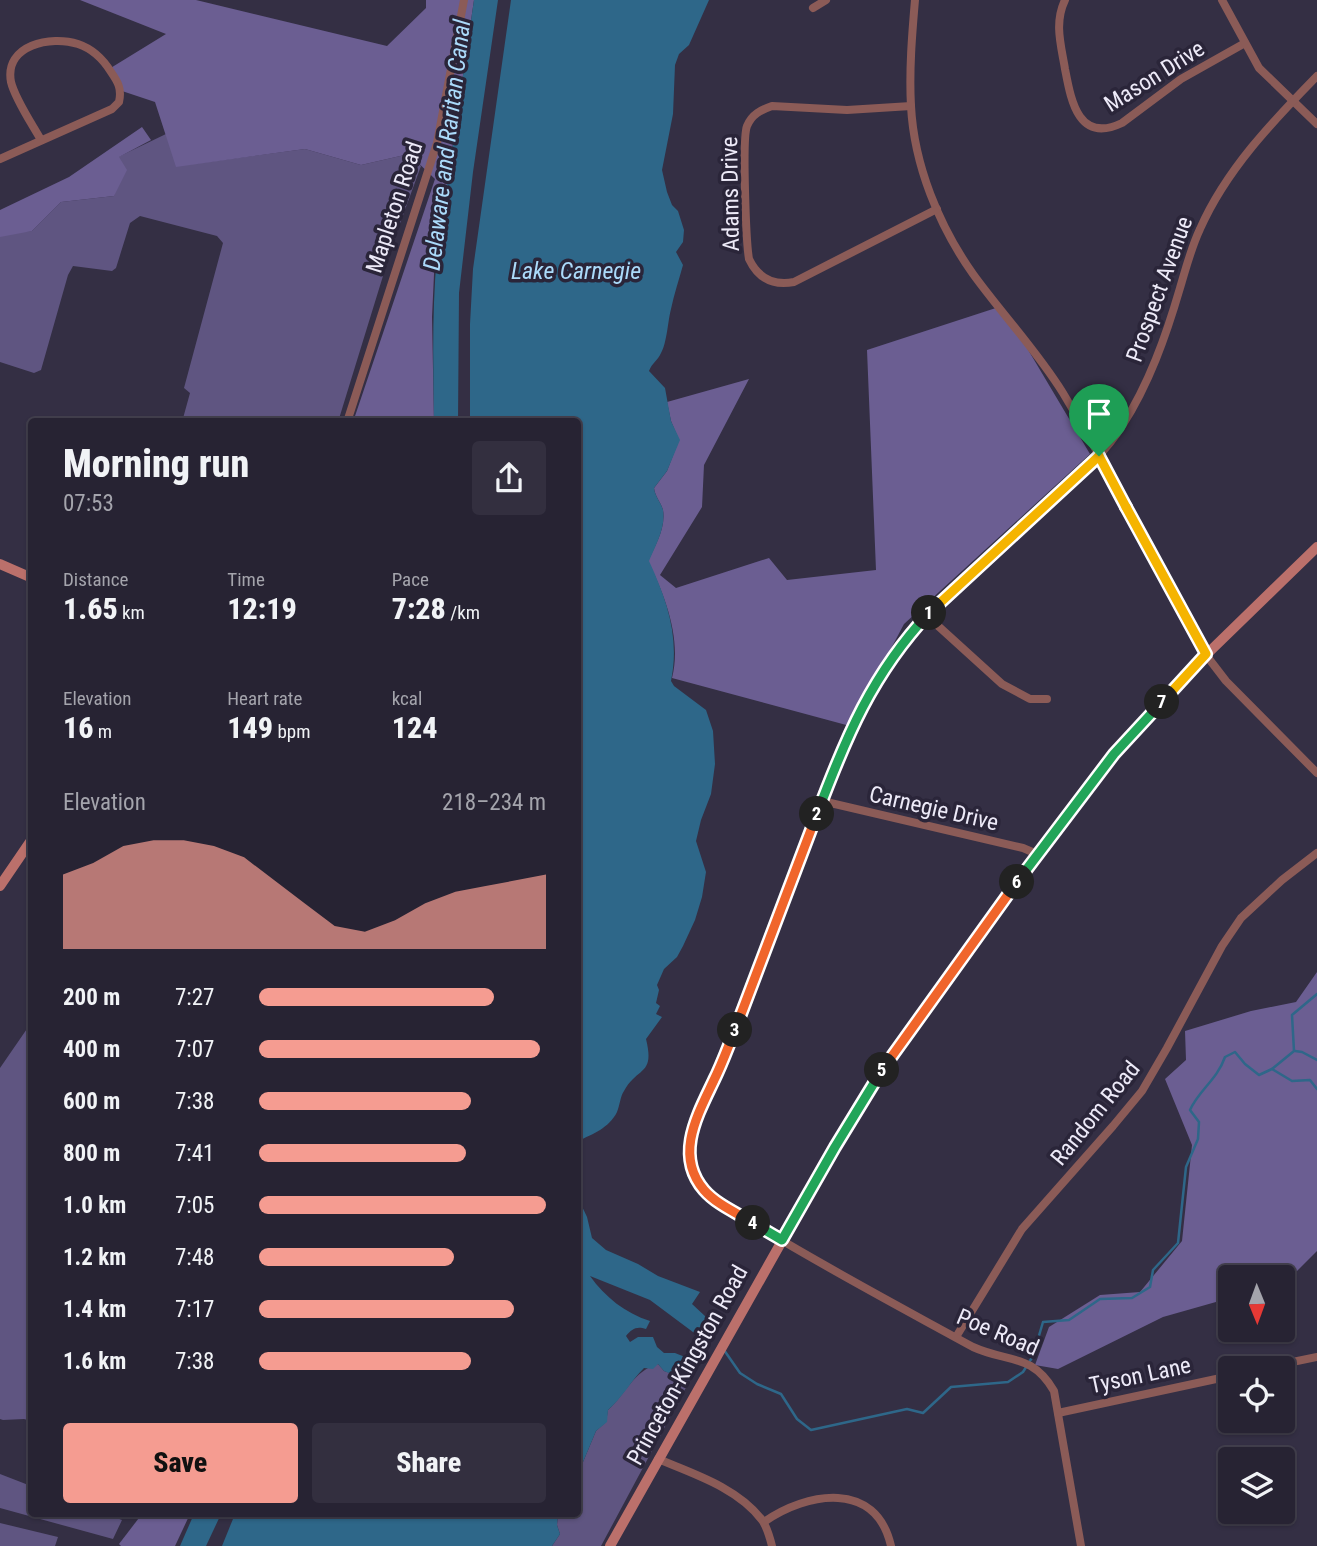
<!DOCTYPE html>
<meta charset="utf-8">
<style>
:root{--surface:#272333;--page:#332f3f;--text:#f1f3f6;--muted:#a4a4ac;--line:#43404e;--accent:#f59c91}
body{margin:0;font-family:"Roboto Condensed",sans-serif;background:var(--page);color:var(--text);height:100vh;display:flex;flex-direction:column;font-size:26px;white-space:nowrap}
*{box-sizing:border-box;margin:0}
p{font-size:23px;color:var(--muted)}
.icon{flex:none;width:38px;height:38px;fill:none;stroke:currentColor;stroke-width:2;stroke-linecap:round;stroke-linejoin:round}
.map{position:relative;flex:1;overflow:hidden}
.sheet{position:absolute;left:28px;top:418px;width:553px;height:1099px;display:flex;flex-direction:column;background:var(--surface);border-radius:7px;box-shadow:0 2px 5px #0004,0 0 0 2px var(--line)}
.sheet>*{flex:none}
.needle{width:46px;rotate:179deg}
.controls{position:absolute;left:1218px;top:1265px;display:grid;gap:14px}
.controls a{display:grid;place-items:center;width:77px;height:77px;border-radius:7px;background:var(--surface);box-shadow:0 2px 5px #0004,0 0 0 2px var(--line);font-size:35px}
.pin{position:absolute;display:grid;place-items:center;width:60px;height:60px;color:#fff;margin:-72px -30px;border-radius:50% 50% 50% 0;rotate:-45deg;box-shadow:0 0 7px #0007}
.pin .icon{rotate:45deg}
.km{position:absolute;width:35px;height:35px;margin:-18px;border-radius:50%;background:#222;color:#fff;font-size:19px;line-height:35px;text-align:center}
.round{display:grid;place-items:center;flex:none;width:74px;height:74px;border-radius:7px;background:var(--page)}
.summary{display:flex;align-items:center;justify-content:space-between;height:119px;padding:0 35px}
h1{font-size:38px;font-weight:800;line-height:52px}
.stats{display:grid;grid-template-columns:repeat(3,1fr);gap:10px;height:119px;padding:7px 35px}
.stats div{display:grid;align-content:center}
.stats b{font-size:30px;font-weight:800}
.stats small{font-size:19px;font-weight:400}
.stats p{font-size:19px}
.chart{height:196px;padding:14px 35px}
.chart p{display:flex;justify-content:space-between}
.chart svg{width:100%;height:126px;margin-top:7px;fill:var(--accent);opacity:.7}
.action{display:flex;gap:14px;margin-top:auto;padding:14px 35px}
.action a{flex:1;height:80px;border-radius:7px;background:var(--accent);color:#111;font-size:28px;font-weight:800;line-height:80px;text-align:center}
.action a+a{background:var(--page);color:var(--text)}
ul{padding:0 35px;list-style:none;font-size:23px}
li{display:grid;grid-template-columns:112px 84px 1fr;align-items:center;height:52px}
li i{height:18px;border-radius:9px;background:var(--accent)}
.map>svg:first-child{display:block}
.green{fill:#5f5581}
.forest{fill:#6b5e92}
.water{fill:#2e6789}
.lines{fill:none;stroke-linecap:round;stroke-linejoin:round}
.stream{stroke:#2e6789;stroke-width:2.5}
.street{stroke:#8b5b57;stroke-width:8}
.secondary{stroke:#bb706b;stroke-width:10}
.split-1-casing{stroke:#fff;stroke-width:14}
.split-2-casing{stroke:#fff;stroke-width:14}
.split-3-casing{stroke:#fff;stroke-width:14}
.split-4-casing{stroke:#fff;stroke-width:14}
.split-5-casing{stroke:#fff;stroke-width:14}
.split-6-casing{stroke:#fff;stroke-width:14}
.split-7-casing{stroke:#fff;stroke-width:14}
.split-8-casing{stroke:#fff;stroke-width:14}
.split-9-casing{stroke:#fff;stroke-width:14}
.split-1{stroke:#f5b400;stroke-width:9}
.split-2{stroke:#22a559;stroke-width:9}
.split-3{stroke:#f0652b;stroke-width:9}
.split-4{stroke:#f0652b;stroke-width:9}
.split-5{stroke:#22a559;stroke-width:9}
.split-6{stroke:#f0652b;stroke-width:9}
.split-7{stroke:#22a559;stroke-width:9}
.split-8{stroke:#f5b400;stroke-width:9}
.split-9{stroke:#f5b400;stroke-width:9}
.labels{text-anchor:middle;stroke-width:7;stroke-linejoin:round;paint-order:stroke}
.street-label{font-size:23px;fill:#edeaf8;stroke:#2a2539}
.water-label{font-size:24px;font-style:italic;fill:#abdafa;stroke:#2a2539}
</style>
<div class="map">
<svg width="1317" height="1546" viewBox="0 0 1317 1546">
<rect width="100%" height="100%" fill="#342f44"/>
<!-- green -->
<g class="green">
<path d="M166 134 177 166 305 149 361 165 409 154 421 166 395 237 338 422H182L190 393 184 388 223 243 217 236 140 216 130 223 116 268 112 271 73 266 68 275 41 370 34 373 0 362V233L32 231 61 202 114 196 118 157Z"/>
<path d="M31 1023V1421L24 1419 3 1420 0 1419V1068Z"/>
<path d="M658 1364 664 1371 690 1380 601 1546H552L560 1534 557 1525 558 1514H578V1474L596 1431 606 1422 608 1410C626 1394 633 1371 658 1364Z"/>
<path d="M0 1474 31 1486 32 1514H106L122 1520 113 1539 0 1508Z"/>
<path d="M0 1523 58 1537 55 1546H0Z"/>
</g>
<!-- forest -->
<g class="forest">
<path d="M80 0H196L387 46 426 8V0H474L455 130H446L445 135 454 137 446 191 435 193 443 208 435 253 432 317 434 422H353L435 179 409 154 361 165 305 149 176 167 155 102 119 90 109 69 166 34Z"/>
<path d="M142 127 151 140 119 157 127 170 114 196 61 202 32 231 0 237V210L69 177Z"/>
<path d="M1002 306 1090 454 904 624 850 726 672 678C682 639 665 596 648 561 655 546 666 528 663 510 661 502 655 497 654 488L667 471 679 440 671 421 667 402 749 379 704 465 702 507 660 575 676 588 769 558 787 580 876 570 867 350Z"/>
<path d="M1317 972V1251L1285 1283H1283V1278H1230V1298L1163 1317 1058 1369 1035 1365 1049 1327 1100 1295 1140 1292 1182 1241 1192 1145 1165 1079 1186 1060 1185 1031 1251 1011 1296 1002Z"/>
<path d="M142 1514H190L175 1546H121L119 1544Z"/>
</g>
<!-- water -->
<g class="water">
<path d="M474 0H498L473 172 459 293 458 422H434C433 350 431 280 443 209L434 202 435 193 446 190 454 138 445 135 446 129 455 130Z"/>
<path d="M511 0H709L689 45 679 54 675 65 673 114 662 170 667 192 672 205 678 211 684 230 683 242 676 252 683 265C679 280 674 294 671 309 668 320 667 343 661 353 658 360 652 363 649 371L665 388 671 421 680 440 667 471 654 488C655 497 661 502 663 510 666 528 655 546 649 561 667 600 680 638 671 681L674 686 706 710 713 731 715 764 711 794 701 820 696 841 706 872 702 897 695 920 683 946 677 957 664 969 657 985 659 990 656 1003 660 1006 656 1014 662 1017 646 1039C655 1076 638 1066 624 1091 620 1097 620 1105 617 1112 609 1128 593 1134 578 1141V422H470V324L473 269Z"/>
<path d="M578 1198 587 1217 592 1238 606 1250 638 1264 658 1276 700 1292 692 1304 719 1329 709 1344 650 1300 590 1276C605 1297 625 1313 650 1321L646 1329C636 1326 632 1329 626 1336L630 1342 638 1337H653L657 1347 664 1353H675L685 1357 684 1368 674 1375 664 1371 658 1364 653 1369 644 1368C631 1381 622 1398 608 1410L607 1422 596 1431 578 1474Z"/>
<path d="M194 1514H221L206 1546H180Z"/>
<path d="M235 1514H558L557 1525 560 1534 552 1546H222Z"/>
</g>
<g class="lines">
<!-- stream -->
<g class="stream">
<path d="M1295 1051 1302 1052 1317 1060"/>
<path d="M1272 1069 1292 1081 1310 1080 1317 1089"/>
<path d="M724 1350 740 1373 757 1384 781 1394 797 1419 811 1430 907 1409 923 1413 951 1387 1008 1382 1023 1372 1033 1356 1043 1322 1069 1320 1100 1299 1132 1298 1150 1287 1153 1270 1178 1243 1186 1167 1198 1139 1199 1122 1190 1110C1199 1090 1217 1080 1225 1057L1235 1052 1245 1064 1259 1075 1272 1069 1294 1051 1292 1015 1317 994"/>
</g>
<!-- street -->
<g class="street">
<path d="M915 0C912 35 909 71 911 106 914 165 939 226 973 274 1002 314 1037 351 1063 393 1114 478 1159 567 1206 655L1226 681 1317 773"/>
<path d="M1065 0C1054 23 1061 45 1065 69 1071 100 1078 144 1122 123L1181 79 1245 43"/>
<path d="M1222 0 1259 68 1317 124"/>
<path d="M813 8 826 0"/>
<path d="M911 106 847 110 772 106C761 110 752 114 747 126 742 138 746 242 749 259 758 278 773 286 794 282L937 209"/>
<path d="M0 159 112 109 119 102C122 89 118 82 111 72 103 59 93 49 78 44 51 35 4 45 11 82 15 99 32 124 41 140"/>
<path d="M347 422 437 143 464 0"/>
<path d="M926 615 1002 684 1030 699H1047"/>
<path d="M822 801 1023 848 1037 854"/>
<path d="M956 1337 1022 1229 1113 1126 1142 1091 1167 1048 1222 946 1241 918 1282 880 1317 853"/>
<path d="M1263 1368 1317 1357"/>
<path d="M1058 1413 1230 1376"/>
<path d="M658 1459C694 1474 738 1488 762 1520 767 1527 770 1538 772 1546"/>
<path d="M764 1522C807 1492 876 1480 891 1546"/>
<path d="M1081 1546 1054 1391C1032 1353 1008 1363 973 1347 902 1308 830 1270 761 1228 742 1217 717 1206 703 1189 689 1172 688 1148 692 1127 734 1036 768 943 804 849 828 785 850 718 889 661 933 598 997 550 1053 499 1078 476 1104 455 1122 426 1149 384 1166 336 1180 288 1186 268 1191 248 1200 229 1226 170 1272 122 1317 76"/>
</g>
<!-- secondary -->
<g class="secondary">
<path d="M0 564 32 578"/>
<path d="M0 886 32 839"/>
<path d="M610 1546 835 1147 901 1042 1037 854 1114 754 1206 655 1317 547"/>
</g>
</g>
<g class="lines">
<!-- split-1 casing -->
<g class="split-1-casing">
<path id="split-1" d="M929 613 1099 456"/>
</g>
<!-- split-2 casing -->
<g class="split-2-casing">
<path id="split-2" d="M817 814C846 737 872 674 929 613"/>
</g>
<!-- split-3 casing -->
<g class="split-3-casing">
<path id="split-3" d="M735 1030 817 814"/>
</g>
<!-- split-4 casing -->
<g class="split-4-casing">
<path id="split-4" d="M735 1030C728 1047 722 1064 714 1080 698 1114 674 1155 704 1190 716 1204 737 1213 753 1223"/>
</g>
<!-- split-5 casing -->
<g class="split-5-casing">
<path id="split-5" d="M753 1223 782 1240 835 1147 882 1070"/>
</g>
<!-- split-6 casing -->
<g class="split-6-casing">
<path id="split-6" d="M882 1070 1017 882"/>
</g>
<!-- split-7 casing -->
<g class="split-7-casing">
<path id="split-7" d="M1017 882 1114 754 1162 702"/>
</g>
<!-- split-8 casing -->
<g class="split-8-casing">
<path id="split-8" d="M1126 507 1206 654 1162 702"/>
</g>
<!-- split-9 casing -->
<g class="split-9-casing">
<path id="split-9" d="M1099 456 1126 507"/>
</g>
<!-- split-1 -->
<use href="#split-1" class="split-1"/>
<!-- split-2 -->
<use href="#split-2" class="split-2"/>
<!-- split-3 -->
<use href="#split-3" class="split-3"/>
<!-- split-4 -->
<use href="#split-4" class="split-4"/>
<!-- split-5 -->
<use href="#split-5" class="split-5"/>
<!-- split-6 -->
<use href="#split-6" class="split-6"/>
<!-- split-7 -->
<use href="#split-7" class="split-7"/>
<!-- split-8 -->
<use href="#split-8" class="split-8"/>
<!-- split-9 -->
<use href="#split-9" class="split-9"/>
</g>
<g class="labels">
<!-- street labels -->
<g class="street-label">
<text transform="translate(1154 76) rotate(-32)" y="8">Mason Drive</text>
<text transform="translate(730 194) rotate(-91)" y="8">Adams Drive</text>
<text transform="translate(394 207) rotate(-72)" y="8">Mapleton Road</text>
<text transform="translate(1159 289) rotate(-70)" y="8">Prospect Avenue</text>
<text transform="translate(934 808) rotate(13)" y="8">Carnegie Drive</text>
<text transform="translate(1095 1113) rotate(-51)" y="8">Random Road</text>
<text transform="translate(998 1332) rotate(23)" y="8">Poe Road</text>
<text transform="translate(687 1365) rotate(-61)" y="8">Princeton-Kingston Road</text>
<text transform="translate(1140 1375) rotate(-12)" y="8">Tyson Lane</text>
</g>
<!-- water labels -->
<g class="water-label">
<text transform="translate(447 145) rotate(-83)" y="8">Delaware and Raritan Canal</text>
<text x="576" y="279">Lake Carnegie</text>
</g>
</g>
</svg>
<div class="controls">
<a><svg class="needle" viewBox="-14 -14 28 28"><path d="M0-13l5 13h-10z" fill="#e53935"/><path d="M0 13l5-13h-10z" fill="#a4a4ac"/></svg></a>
<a><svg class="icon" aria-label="locate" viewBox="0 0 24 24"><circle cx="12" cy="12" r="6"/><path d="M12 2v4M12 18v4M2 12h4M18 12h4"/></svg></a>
<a><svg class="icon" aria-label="layers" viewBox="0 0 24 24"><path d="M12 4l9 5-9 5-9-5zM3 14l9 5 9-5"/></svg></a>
</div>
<div class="pin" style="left:1099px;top:456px;background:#1e9e55"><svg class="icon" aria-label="arrive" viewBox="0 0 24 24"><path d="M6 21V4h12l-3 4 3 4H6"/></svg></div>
<b class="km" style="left:929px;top:613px">1</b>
<b class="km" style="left:817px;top:814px">2</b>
<b class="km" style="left:735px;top:1030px">3</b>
<b class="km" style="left:753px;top:1223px">4</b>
<b class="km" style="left:882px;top:1070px">5</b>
<b class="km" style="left:1017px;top:882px">6</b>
<b class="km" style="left:1162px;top:702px">7</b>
<section class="sheet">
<div class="summary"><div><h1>Morning run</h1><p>07:53</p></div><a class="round"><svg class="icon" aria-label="share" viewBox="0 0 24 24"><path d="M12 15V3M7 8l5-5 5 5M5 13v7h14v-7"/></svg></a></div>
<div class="stats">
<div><p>Distance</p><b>1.65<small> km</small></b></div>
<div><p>Time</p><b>12:19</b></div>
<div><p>Pace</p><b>7:28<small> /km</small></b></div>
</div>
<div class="stats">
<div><p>Elevation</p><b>16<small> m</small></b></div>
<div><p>Heart rate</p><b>149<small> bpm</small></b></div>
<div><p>kcal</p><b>124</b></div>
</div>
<div class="chart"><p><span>Elevation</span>218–234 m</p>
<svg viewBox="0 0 160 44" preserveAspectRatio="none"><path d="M0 44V18L10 14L20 8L30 6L40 6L50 8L60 12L70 20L80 28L90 36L100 38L110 34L120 28L130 24L140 22L150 20L160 18V44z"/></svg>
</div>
<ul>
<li><b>200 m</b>7:27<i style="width:82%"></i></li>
<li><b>400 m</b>7:07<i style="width:98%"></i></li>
<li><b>600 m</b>7:38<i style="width:74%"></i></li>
<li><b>800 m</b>7:41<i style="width:72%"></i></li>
<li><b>1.0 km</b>7:05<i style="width:100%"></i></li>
<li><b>1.2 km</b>7:48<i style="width:68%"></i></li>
<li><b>1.4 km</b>7:17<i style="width:89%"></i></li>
<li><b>1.6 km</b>7:38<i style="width:74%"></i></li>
</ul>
<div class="action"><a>Save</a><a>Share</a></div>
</section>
</div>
